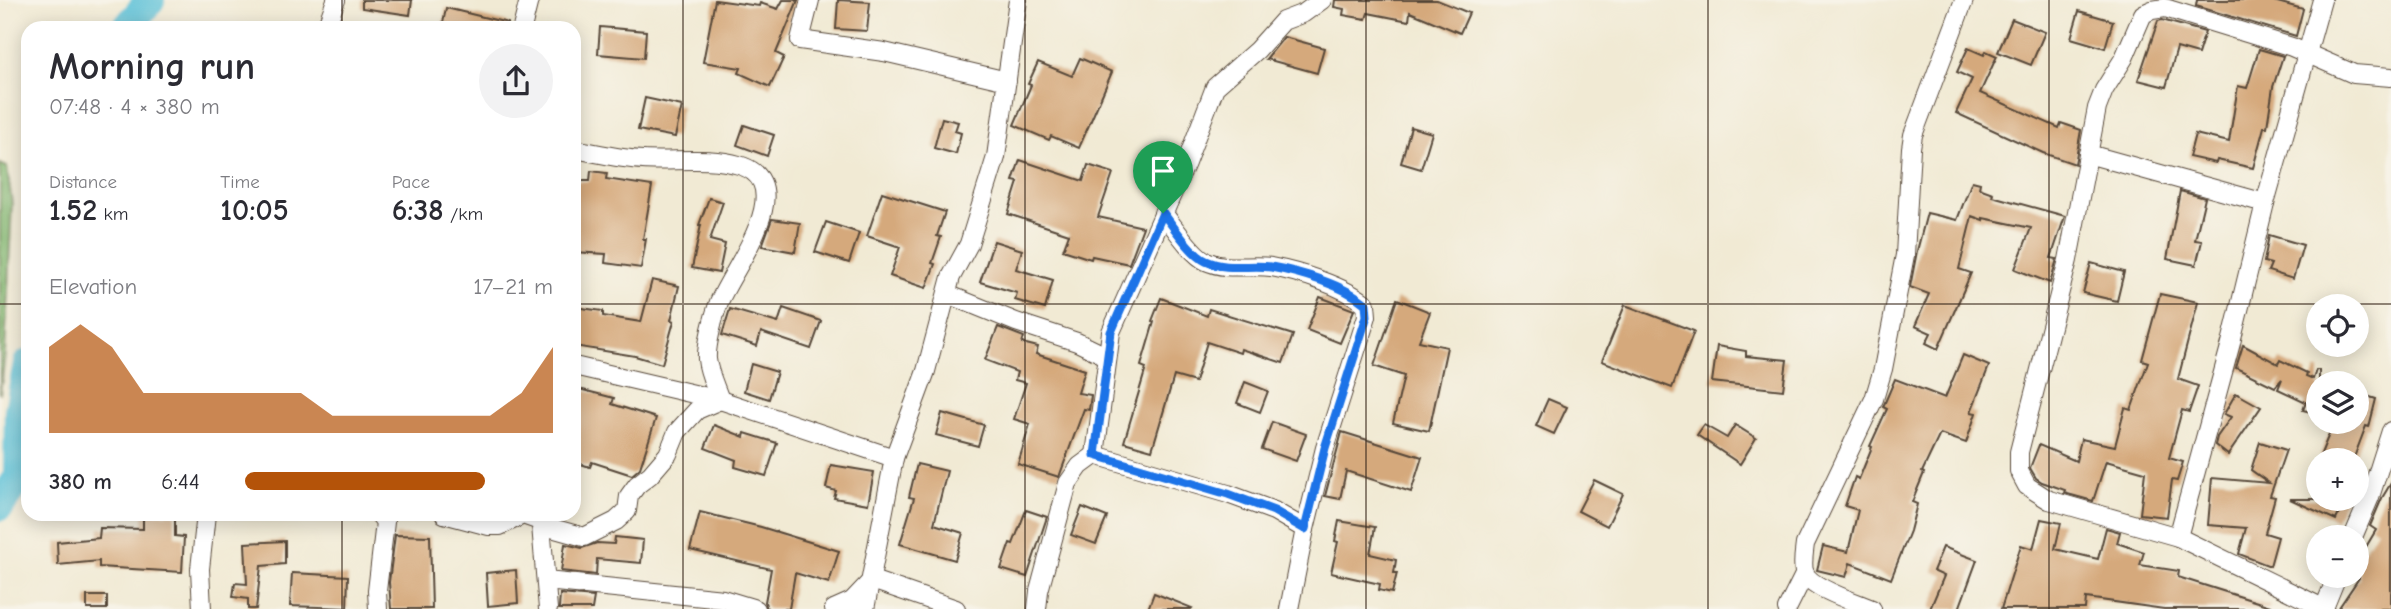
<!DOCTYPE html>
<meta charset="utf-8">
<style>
:root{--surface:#fff;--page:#f2f2f3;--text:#2b2b33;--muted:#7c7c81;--accent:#b45309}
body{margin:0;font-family:"Comic Neue",sans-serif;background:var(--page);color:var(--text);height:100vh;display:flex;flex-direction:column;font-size:26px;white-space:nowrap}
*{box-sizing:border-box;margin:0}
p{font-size:23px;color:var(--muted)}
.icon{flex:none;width:38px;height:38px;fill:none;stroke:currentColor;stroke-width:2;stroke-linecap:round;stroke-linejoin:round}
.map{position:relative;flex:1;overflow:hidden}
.details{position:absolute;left:21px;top:21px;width:560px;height:500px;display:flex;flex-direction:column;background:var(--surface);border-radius:21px;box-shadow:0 4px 18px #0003}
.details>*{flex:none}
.fabs{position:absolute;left:2306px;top:294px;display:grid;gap:14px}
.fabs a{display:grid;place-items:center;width:63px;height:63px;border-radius:50%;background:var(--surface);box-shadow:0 4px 18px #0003;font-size:35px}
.pin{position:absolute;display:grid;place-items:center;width:60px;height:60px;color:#fff;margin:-72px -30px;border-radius:50% 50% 50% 0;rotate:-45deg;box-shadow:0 0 7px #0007}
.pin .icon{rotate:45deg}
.round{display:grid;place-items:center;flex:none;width:74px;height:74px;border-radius:37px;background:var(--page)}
.summary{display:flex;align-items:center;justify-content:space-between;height:119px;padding:0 28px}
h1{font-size:38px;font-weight:800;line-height:52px}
.figures{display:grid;grid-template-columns:repeat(3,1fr);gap:10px;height:119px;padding:7px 28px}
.figures div{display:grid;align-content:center}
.figures b{font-size:30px;font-weight:800}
.figures small{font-size:19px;font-weight:400}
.figures p{font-size:19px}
.chart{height:196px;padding:14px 28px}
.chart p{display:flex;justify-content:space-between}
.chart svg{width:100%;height:126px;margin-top:7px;fill:var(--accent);opacity:.7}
ul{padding:0 28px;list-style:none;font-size:23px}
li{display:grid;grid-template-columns:112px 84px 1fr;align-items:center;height:52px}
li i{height:18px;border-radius:9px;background:var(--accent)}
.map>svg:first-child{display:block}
.forest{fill:#81b570;stroke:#5e7047;stroke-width:2}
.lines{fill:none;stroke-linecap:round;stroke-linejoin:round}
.river{stroke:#5bc1d8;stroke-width:30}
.building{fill:#d5a97b}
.street-casing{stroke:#564739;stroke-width:20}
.street{stroke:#fff;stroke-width:18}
.route-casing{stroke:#fff;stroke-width:14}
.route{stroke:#1a73e8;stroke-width:9}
.grid{fill:none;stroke:#3b2a1e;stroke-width:2;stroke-opacity:0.55}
</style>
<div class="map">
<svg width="2391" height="609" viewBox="0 0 2391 609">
<rect width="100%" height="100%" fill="#f7f3e8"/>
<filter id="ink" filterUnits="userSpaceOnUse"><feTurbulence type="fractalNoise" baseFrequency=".0143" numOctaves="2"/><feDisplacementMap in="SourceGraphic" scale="14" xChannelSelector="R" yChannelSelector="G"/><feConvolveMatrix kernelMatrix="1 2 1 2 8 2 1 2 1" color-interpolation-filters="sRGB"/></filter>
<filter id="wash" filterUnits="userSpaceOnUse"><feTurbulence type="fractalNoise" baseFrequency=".00686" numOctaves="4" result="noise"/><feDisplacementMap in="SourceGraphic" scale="28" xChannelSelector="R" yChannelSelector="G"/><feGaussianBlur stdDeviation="1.57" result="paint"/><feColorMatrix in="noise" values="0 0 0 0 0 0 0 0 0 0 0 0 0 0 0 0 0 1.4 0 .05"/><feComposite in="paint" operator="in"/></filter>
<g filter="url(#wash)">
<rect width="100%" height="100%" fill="#f1ead4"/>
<!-- forest -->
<path class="forest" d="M0 164 7 167 12 203 5 354 0 395Z"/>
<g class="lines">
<!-- river -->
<g class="river">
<path d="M127 28 150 0"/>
<path d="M0 506 18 477 19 411 28 364"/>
</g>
</g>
<g id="blocks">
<!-- building -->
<g class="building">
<path d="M362 0H412L410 15 362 8Z"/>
<path d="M715 0 759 6 760 3 778 9 783 0H798L776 53 784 57 770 87 739 73 741 68 703 62Z"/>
<path d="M838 0 870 2 867 31 836 29Z"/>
<path d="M1335 0H1437L1469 13 1460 33 1410 12 1409 21 1368 13 1366 19 1343 15 1344 9 1334 7Z"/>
<path d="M2197 0H2270L2303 9 2296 36 2196 6Z"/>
<path d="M446 8 508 23V28H464L443 23Z"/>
<path d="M2079 11 2113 21 2105 48 2071 38Z"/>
<path d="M2012 19 2045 32 2031 65 1998 52Z"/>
<path d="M2162 20 2205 32 2198 54 2177 48 2166 87 2138 80 2158 21Z"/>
<path d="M600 27 646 31 644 58 598 54Z"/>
<path d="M1284 37 1324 48 1317 73 1266 59Z"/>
<path d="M1968 48 1984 55 1986 51 1997 56 1980 93 2059 128 2061 123 2081 130 2075 164 2043 153 1956 113 1972 79 1957 72Z"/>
<path d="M2259 49 2283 56 2273 87 2267 127H2264L2253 168 2217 160 2216 163 2189 157 2195 134 2229 142 2238 86 2247 88Z"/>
<path d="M1080 58 1112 72 1079 148 1051 136 1049 140 1014 125 1031 85 1028 84 1038 62 1072 76Z"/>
<path d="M645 98 682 106 675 137 638 130Z"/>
<path d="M942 118 958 122 955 131 961 133 956 154 934 148Z"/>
<path d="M744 125 774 135 767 156 737 145Z"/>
<path d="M1411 127 1432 133 1421 169 1401 163Z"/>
<path d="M1020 160 1083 181 1088 165 1113 173 1098 217 1143 227 1129 264 1092 256 1091 259 1063 250 1069 234 1008 214 1018 182 1013 181Z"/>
<path d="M591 171 607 173 606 179 652 186 643 239H646L641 268 605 263 606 254 574 252V181H590Z"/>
<path d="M1972 181 1980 183 1979 188 1993 193 1992 196 2065 216 2051 258 2057 259 2050 283 2015 269 2031 228 1983 218V220L1972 216 1959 269 1971 273 1938 349 1926 343 1931 333 1915 326 1929 294 1910 287 1917 251 1927 213 1957 220Z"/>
<path d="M2180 191 2205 198 2195 240 2202 241 2196 265 2167 259Z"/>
<path d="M882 192 945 212 937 236 941 237 932 263 935 264 926 288 890 276 900 247 867 236Z"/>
<path d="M709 198 723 202 710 240 725 244 719 273 692 268 701 225H699Z"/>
<path d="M772 219 800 223 795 252 762 246Z"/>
<path d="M826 222 859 233 849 263 815 252Z"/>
<path d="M2269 235 2303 245 2293 279 2268 271 2271 264 2264 262Z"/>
<path d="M994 241 1022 250 1016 269 1053 280 1045 309 1015 300 1017 293 980 282Z"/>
<path d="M2091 263 2124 272 2117 301 2083 293Z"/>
<path d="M652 280 679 286 671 320 674 321 662 364 635 356 574 346V307L603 311V316L641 322Z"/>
<path d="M2160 294 2198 302 2178 379 2198 386 2189 412 2182 410 2169 458 2183 462 2177 481 2172 480 2167 517 2140 514 2145 472 2106 461 2093 501 2064 493 2065 490 2042 482 2036 478 2030 468 2039 445 2076 461 2081 439 2115 446 2125 408 2131 410 2148 362 2142 360Z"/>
<path d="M1320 297 1354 310 1340 343 1307 330Z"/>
<path d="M1161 298 1207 316 1209 309 1293 335 1283 363 1241 349 1240 353 1207 342 1195 382 1174 376 1152 450 1124 442 1146 368 1141 366 1154 322 1152 321Z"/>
<path d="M1397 299 1430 312 1419 341 1447 347 1429 431 1393 423 1404 376 1374 366Z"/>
<path d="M1625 305 1694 331 1672 388 1602 361Z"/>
<path d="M783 308 821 321 811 349 761 332 757 346 722 335 730 309 778 323Z"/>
<path d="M998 327 1024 337 1022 343 1038 347 1036 354 1085 370 1078 393 1091 395 1089 410 1084 409 1059 477 1018 464 1030 424 1014 419 1026 383 1015 380 1017 372 985 360Z"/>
<path d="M2243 345 2278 364 2280 360 2307 373 2306 376 2313 379 2316 370H2319V414L2303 410 2306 402 2278 389 2282 379 2275 387 2236 368Z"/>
<path d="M1717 346 1746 351V356L1787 360 1783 390 1712 382Z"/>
<path d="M1963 355 1989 366 1971 412 1976 413 1966 443 1940 434 1922 472 1924 473 1912 502 1917 504 1910 531 1891 579 1850 563 1846 577 1817 570 1823 546 1848 552 1858 510 1845 506 1855 477 1859 479 1872 447 1870 446 1887 409 1883 407 1895 379 1945 398Z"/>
<path d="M751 364 777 372 769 399 744 391Z"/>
<path d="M1245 382 1268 391 1260 412 1237 403Z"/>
<path d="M579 389 614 398 612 404 656 418 640 468 632 475 592 462 590 467 574 462V406Z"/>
<path d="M2236 393 2261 407 2228 455 2215 445 2217 437 2231 417 2224 414Z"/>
<path d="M2357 393 2376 399 2369 427 2366 426 2353 460H2330L2320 456 2334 422H2357Z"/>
<path d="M1548 399 1567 407 1554 434 1536 426Z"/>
<path d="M942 413 984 425 978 446 936 435Z"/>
<path d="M1272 422 1306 434 1296 461 1262 449Z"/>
<path d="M714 425 744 437 745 433 777 443 766 476 735 467 736 460 705 448Z"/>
<path d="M1704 425 1727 438 1735 425 1756 438 1740 464 1697 435Z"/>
<path d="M1342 432 1422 457 1411 492 1346 471 1340 499 1325 496Z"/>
<path d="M2260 442 2286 450 2270 496 2275 497 2265 533 2278 537 2270 566 2239 554 2246 528 2208 525 2212 478 2269 483 2251 470Z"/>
<path d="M917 464 947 471 934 524 963 533 955 560 900 544 914 498 909 497Z"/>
<path d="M831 465 874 472 868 504 834 498 836 491 826 488Z"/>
<path d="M1594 480 1623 494 1607 526 1578 511Z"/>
<path d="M2391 483V609H2338L2359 578 2357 562 2376 530 2370 526 2382 498Z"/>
<path d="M2290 499H2346L2336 520Z"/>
<path d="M1082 507 1107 517 1096 544 1071 535Z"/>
<path d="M1026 510 1047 517 1027 577 1001 569 1010 543 1013 544Z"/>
<path d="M700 512 761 527 839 551 829 583 795 573 789 609H767L765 602 771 569 690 550Z"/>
<path d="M143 514H175V536L184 537 182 572 99 567V561L58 565 57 542 99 538 100 528 143 529Z"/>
<path d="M2041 519 2061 523 2055 549 2098 559 2106 528 2120 532 2117 543 2144 552 2140 565 2179 571 2178 577 2270 606 2269 609H2164L2086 598 2085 609H2001L2021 545 2033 549Z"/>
<path d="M1339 521 1375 527 1370 554 1396 560 1394 573H1397L1392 593 1379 590 1380 584 1331 573 1338 542 1335 541Z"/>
<path d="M395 535 430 536 432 609H391L389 582Z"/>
<path d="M615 537 643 540 641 563 597 559 596 575 561 571 565 544 582 548 597 543 614 544Z"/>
<path d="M285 541V564L261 566 256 609H248V599L233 597 235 583 247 584 245 543Z"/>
<path d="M1943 547 1977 560 1959 609H1930L1944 576 1933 571Z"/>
<path d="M516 570 518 603 488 606 486 573Z"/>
<path d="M292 573 348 576 347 608 290 606Z"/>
<path d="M1154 593 1192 608 1191 609H1148Z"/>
<path d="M560 594 594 597 592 609H559Z"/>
<rect x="87" y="596" width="20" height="13"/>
</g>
</g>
</g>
<g filter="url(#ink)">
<use href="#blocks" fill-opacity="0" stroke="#564739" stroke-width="2"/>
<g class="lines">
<!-- street casing -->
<g class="street-casing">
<g id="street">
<path d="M810 0 800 40 884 52 1007 81"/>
<path d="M326 28 336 0"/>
<path d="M522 28 529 0"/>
<path d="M2088 154 2265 203"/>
<path d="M1163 213C1173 225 1192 255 1206 261 1228 271 1249 264 1271 267 1299 272 1344 286 1366 304L1367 316 1325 448 1305 529 1289 609"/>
<path d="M947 294 1016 322 1077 342 1106 356"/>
<path d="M574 366 720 400 894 458"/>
<path d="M444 514 489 526H500L523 515 551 525"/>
<path d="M1305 529 1274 511 1228 494 1095 455 1111 332 1186 163 1215 87 1257 50 1283 21 1304 13 1322 0"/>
<path d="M2178 537 2231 343 2265 203 2322 0"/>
<path d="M2353 537 2370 497 2391 431"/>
<path d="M546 581 723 599 756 609"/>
<path d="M2324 608 2337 576"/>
<path d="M202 609 200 569 206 514"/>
<path d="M378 609 377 591 385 522 379 514"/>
<path d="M548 609 541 525 584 537 616 521 627 511 629 496 637 485 650 475 668 454 677 432 697 410 720 400C716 388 708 372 707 359 706 346 714 315 719 302 733 268 801 183 739 165 709 156 674 162 643 160 620 159 597 153 574 149"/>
<path d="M834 609 852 601 872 580 956 609"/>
<path d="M865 609 894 458 926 371 951 277 969 244 996 157 1018 0"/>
<path d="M1037 609 1039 591 1068 483 1080 466 1095 455"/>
<path d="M1787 609 1805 573"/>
<path d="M1872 609C1855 602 1810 588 1804 572 1802 562 1804 553 1805 544L1874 399 1883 369 1905 255 1911 148 1913 135 1964 0"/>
<path d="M2325 609 2178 537 2049 500 2027 486 2019 471V452L2068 260 2097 108 2104 90 2124 58 2143 14 2152 10 2165 8 2292 47 2354 74 2391 77"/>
</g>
</g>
<!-- street -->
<use href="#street" class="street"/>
</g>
</g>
<g class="lines" filter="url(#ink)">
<!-- route casing -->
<g class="route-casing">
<path id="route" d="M1163 213C1173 226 1192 255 1206 261 1228 271 1249 264 1271 267 1300 272 1344 285 1366 304L1367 316 1325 448 1305 529 1274 511 1228 494 1095 455 1111 332Z"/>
</g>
<!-- route -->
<use href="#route" class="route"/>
</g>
<!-- grid -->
<path class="grid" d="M342 0V28M683 0V609M1025 0V609M1366 0V609M1708 0V609M2049 0V609M0 304H28M574 304H2391M342 514V609"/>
</svg>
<div class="fabs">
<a><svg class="icon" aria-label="locate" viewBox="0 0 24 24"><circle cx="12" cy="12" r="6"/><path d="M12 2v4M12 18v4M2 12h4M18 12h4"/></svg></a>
<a><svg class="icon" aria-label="layers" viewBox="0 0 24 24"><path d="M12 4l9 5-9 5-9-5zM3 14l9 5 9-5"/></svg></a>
<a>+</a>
<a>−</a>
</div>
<div class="pin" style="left:1163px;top:213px;background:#1e9e55"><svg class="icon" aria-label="arrive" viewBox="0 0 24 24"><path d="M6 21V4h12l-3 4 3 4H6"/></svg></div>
<section class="details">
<div class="summary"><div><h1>Morning run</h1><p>07:48 · 4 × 380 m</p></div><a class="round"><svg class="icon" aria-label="share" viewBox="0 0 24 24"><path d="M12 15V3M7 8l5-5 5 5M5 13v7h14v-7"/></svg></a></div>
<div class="figures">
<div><p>Distance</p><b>1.52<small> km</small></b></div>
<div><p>Time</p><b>10:05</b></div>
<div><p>Pace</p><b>6:38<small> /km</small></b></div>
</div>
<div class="chart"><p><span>Elevation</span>17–21 m</p>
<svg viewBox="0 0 160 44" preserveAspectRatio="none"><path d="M0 44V14L10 6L20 14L30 30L40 30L50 30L60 30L70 30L80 30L90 38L100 38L110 38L120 38L130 38L140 38L150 30L160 14V44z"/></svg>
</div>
<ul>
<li><b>380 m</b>6:44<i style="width:78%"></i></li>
</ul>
</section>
</div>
